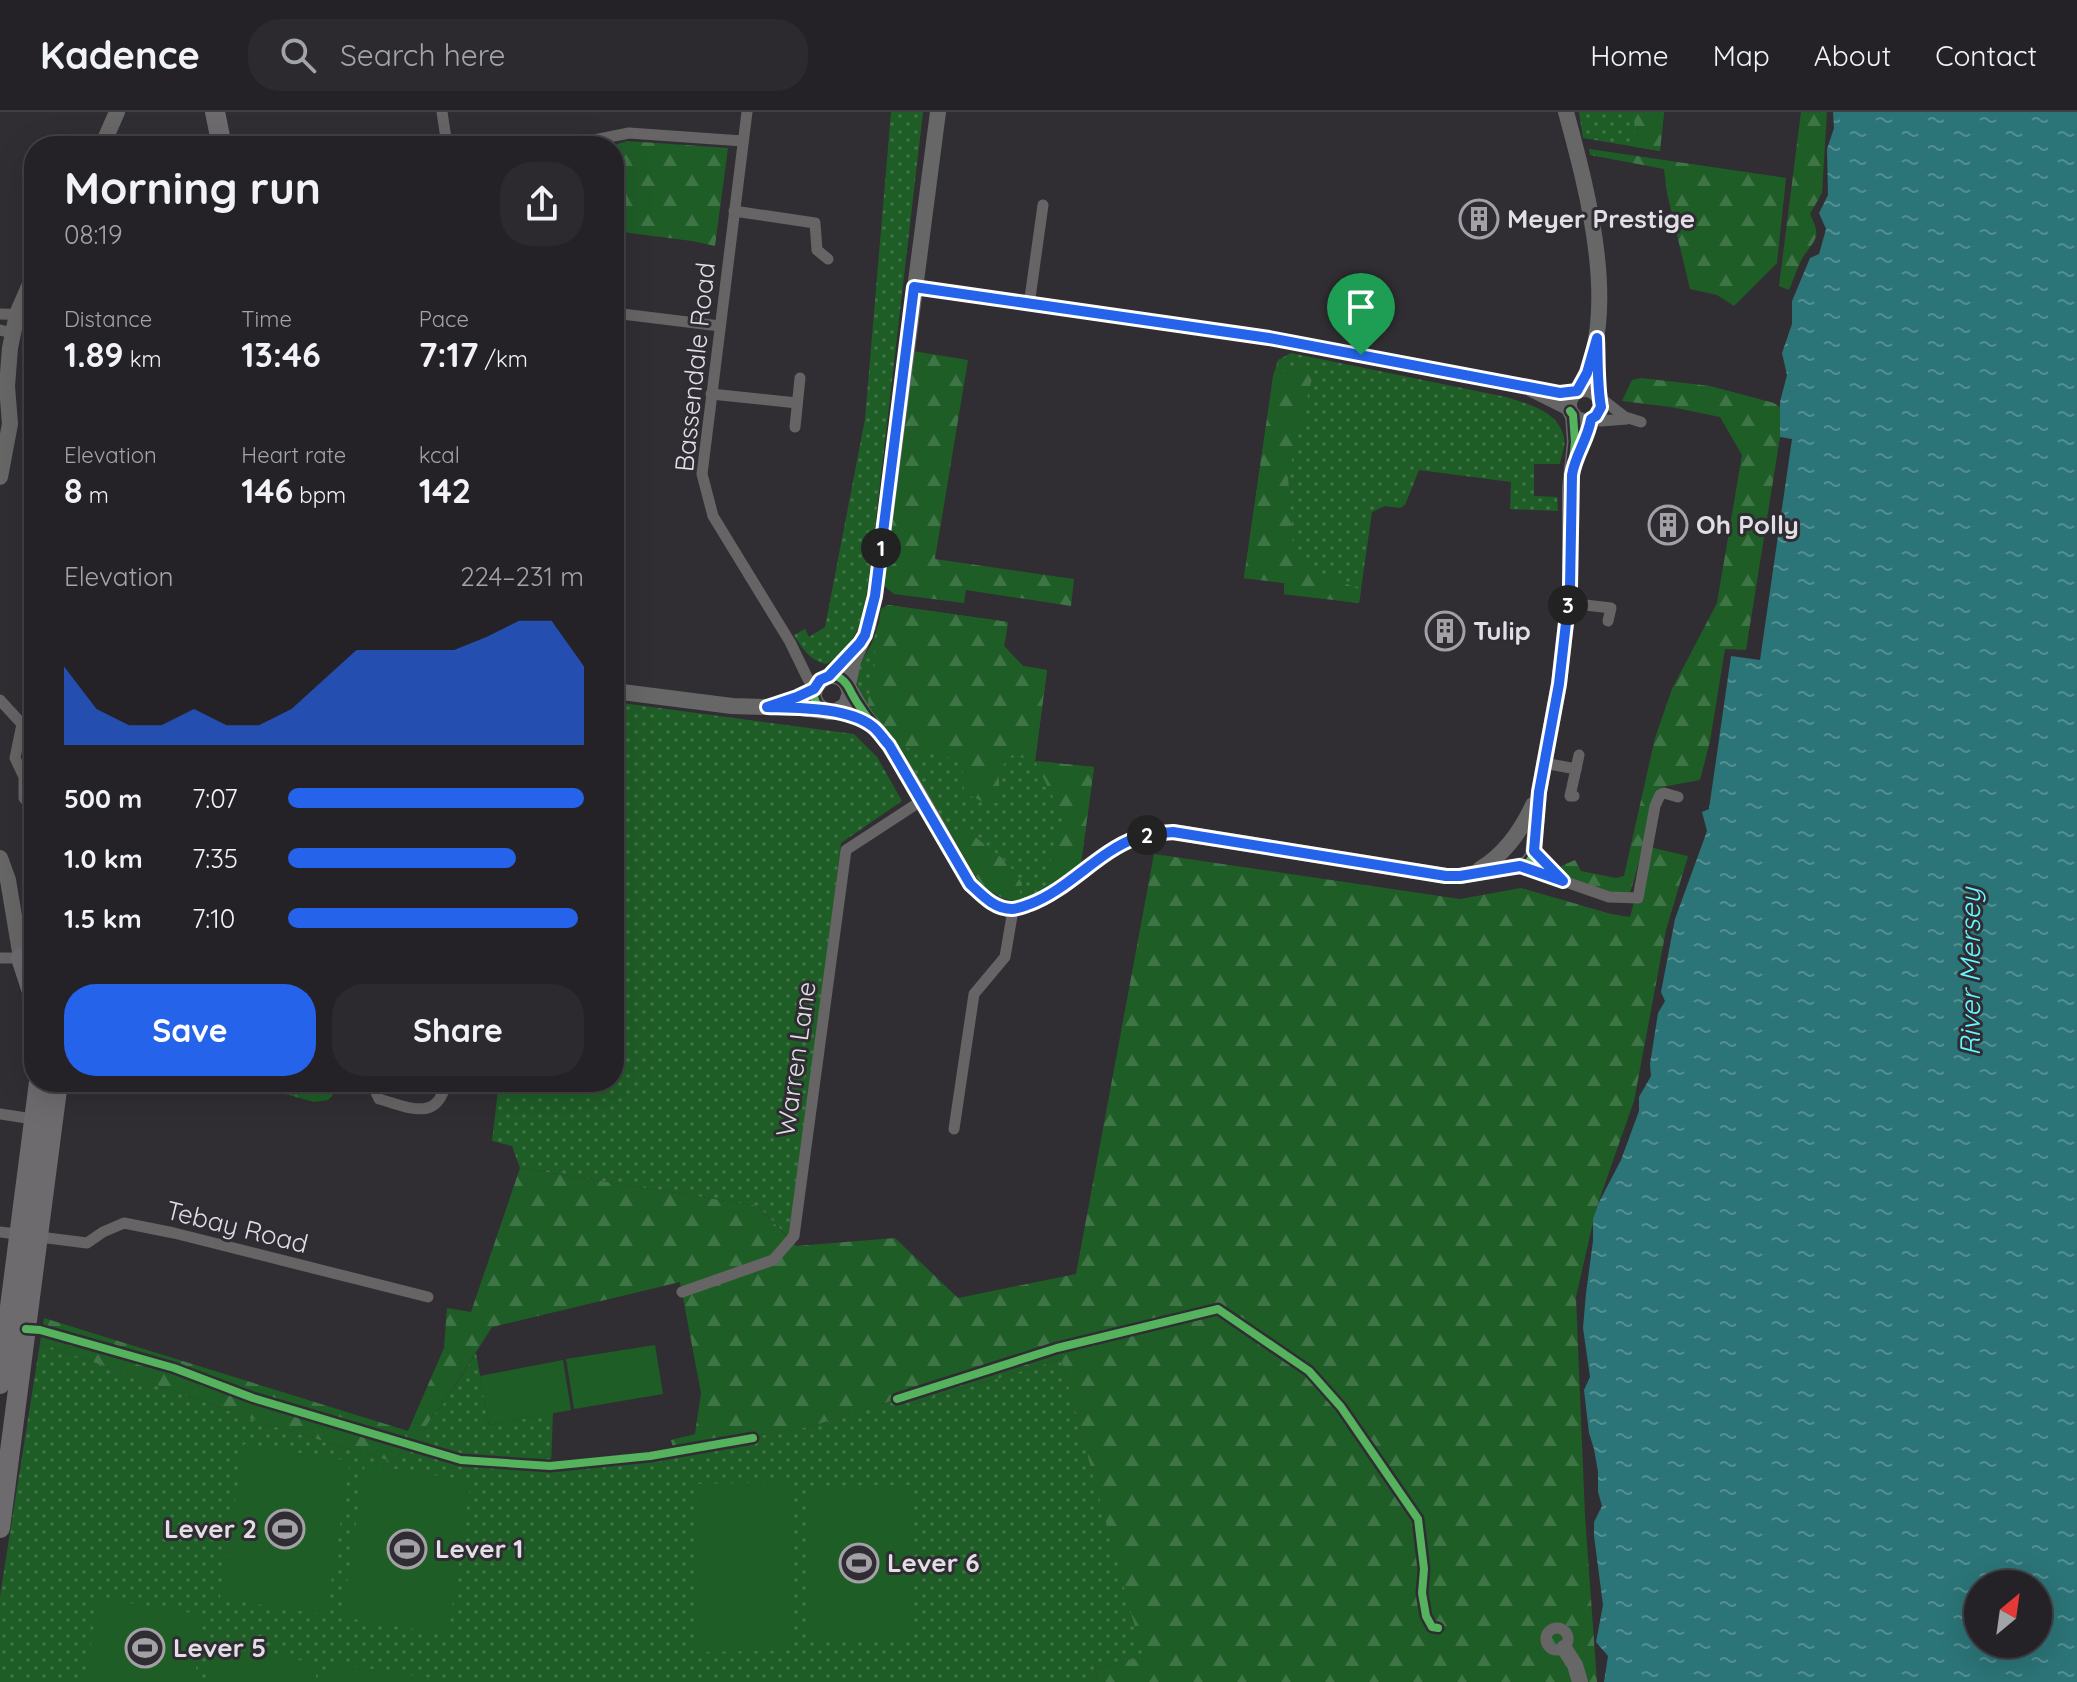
<!DOCTYPE html>
<meta charset="utf-8">
<style>
:root{--surface:#242226;--page:#2c2a2e;--text:#f1f3f6;--muted:#a3a4a7;--line:#413f43;--accent:#2563eb}
body{margin:0;font-family:Quicksand,sans-serif;background:var(--page);color:var(--text);height:100vh;display:flex;flex-direction:column;font-size:30px;white-space:nowrap}
*{box-sizing:border-box;margin:0}
p{font-size:26px;color:var(--muted)}
.icon{flex:none;width:44px;height:44px;fill:none;stroke:currentColor;stroke-width:2;stroke-linecap:round;stroke-linejoin:round}
.map{position:relative;flex:1;overflow:hidden}
.panel{position:absolute;left:24px;top:24px;width:600px;height:956px;display:flex;flex-direction:column;background:var(--surface);border-radius:32px;box-shadow:0 8px 32px #0002,0 0 0 2px var(--line)}
.panel>*{flex:none}
.needle{width:52px;rotate:29deg}
.tools{position:absolute;left:1964px;top:1458px;display:grid;gap:16px}
.tools a{display:grid;place-items:center;width:88px;height:88px;border-radius:50%;background:var(--surface);box-shadow:0 8px 32px #0002,0 0 0 2px var(--line);font-size:40px}
.pin{position:absolute;display:grid;place-items:center;width:68px;height:68px;color:#fff;margin:-82px -34px;border-radius:50% 50% 50% 0;rotate:-45deg;box-shadow:0 0 8px #0007}
.pin .icon{rotate:45deg}
.km{position:absolute;width:40px;height:40px;margin:-20px;border-radius:50%;background:#222;color:#fff;font-size:22px;line-height:40px;text-align:center}
.round{display:grid;place-items:center;flex:none;width:84px;height:84px;border-radius:32px;background:var(--page)}
.head{display:flex;align-items:center;justify-content:space-between;height:136px;padding:0 40px}
h1{font-size:44px;font-weight:700;line-height:60px}
.stats{display:grid;grid-template-columns:repeat(3,1fr);gap:12px;height:136px;padding:8px 40px}
.stats div{display:grid;align-content:center}
.stats b{font-size:34px;font-weight:700}
.stats small{font-size:22px;font-weight:400}
.stats p{font-size:22px}
.chart{height:224px;padding:16px 40px}
.chart p{display:flex;justify-content:space-between}
.chart svg{width:100%;height:144px;margin-top:8px;fill:var(--accent);opacity:.7}
.action{display:flex;gap:16px;margin-top:auto;padding:16px 40px}
.action a{flex:1;height:92px;border-radius:32px;background:var(--accent);color:#fff;font-size:32px;font-weight:700;line-height:92px;text-align:center}
.action a+a{background:var(--page);color:var(--text)}
ul{padding:0 40px;list-style:none;font-size:26px}
li{display:grid;grid-template-columns:128px 96px 1fr;align-items:center;height:60px}
li i{height:20px;border-radius:10px;background:var(--accent)}
header{display:flex;align-items:center;gap:48px;box-sizing:border-box;height:112px;padding:0 40px;background:var(--surface);border-bottom:2px solid var(--line)}
header strong{font-size:38px}
nav{display:flex;gap:44px;margin-inline-start:auto;font-size:28px}
.search{width:560px;height:72px;background:var(--page);display:flex;align-items:center;gap:20px;box-sizing:border-box;padding:0 28px;border-radius:32px;color:var(--muted);font-size:30px}
.map>svg:first-child{display:block}
.green{fill:url(#green-dots)}
.forest{fill:url(#forest-firs)}
.pitch{fill:#1f5d27}
.water{fill:url(#water-ripples);fill-rule:evenodd}
.lines{fill:none;stroke-linecap:round;stroke-linejoin:round}
.street{stroke:#666464;stroke-width:11}
.secondary{stroke:#686768;stroke-width:16}
.highway{stroke:#6d6b6d;stroke-width:20}
.cycleway-casing{stroke:#302c34;stroke-width:13}
.cycleway{stroke:#56b35d;stroke-width:8}
.route-casing{stroke:#fff;stroke-width:16}
.route{stroke:#2563eb;stroke-width:10}
.labels{text-anchor:middle;stroke-width:6;stroke-linejoin:round;paint-order:stroke}
.poi-label{font-size:26px;font-weight:bold;fill:#e2dfe4;stroke:#302c34;text-anchor:start}
.street-label{font-size:26px;fill:#e2dfe4;stroke:#302c34}
.water-label{font-size:28px;font-style:italic;fill:#64f8ff;stroke:#302c34}
</style>
<header>
<strong>Kadence</strong>
<div class="search"><svg class="icon" aria-label="search" viewBox="0 0 24 24"><circle cx="10" cy="10" r="6"/><path d="M15 15l6 6"/></svg>Search here</div>
<nav><a>Home</a><a>Map</a><a>About</a><a>Contact</a></nav>
</header>
<div class="map">
<svg width="2077" height="1570" viewBox="0 0 2077 1570">
<defs>
<pattern id="green-dots" width="8" height="8" patternUnits="userSpaceOnUse" patternTransform="scale(2)"><rect width="8" height="8" fill="#1f5d27"/><path d="M2 2h.1M6 6h.1" fill="none" stroke="#3f7446" stroke-width="1.8" stroke-linecap="round"/></pattern>
<pattern id="forest-firs" width="22" height="20" patternUnits="userSpaceOnUse" patternTransform="scale(2)"><rect width="22" height="20" fill="#1f5d27"/><path d="M5 1l3.5 6h-7zM16 11l3.5 6h-7z" fill="#3f7446"/></pattern>
<pattern id="water-ripples" width="26" height="14" patternUnits="userSpaceOnUse" patternTransform="scale(2)"><rect width="26" height="14" fill="#2b7477"/><path d="M2 4q2-2 4 0t4 0M15 11q2-2 4 0t4 0" fill="none" stroke="#548e91"/></pattern>
</defs>
<rect width="100%" height="100%" fill="#302e32"/>
<!-- green -->
<g class="green">
<path d="M891 0H923L871 450C865 488 865 532 826 552 809 548 803 537 794 523L805 517 809 525 825 515 865 307Z"/>
<path d="M1579 0H1664L1660 39 1583 26Z"/>
<path d="M1291 241 1506 285C1528 292 1559 299 1564 326 1566 333 1561 345 1560 352H1534V384L1557 385 1558 399 1510 397 1511 370 1419 358 1405 393 1400 396 1385 394 1372 400 1359 491 1284 482V471L1244 466 1273 265 1278 248Z"/>
<path d="M888 493 1008 510 1004 534 1023 554 1047 558 1035 649 1094 655 1081 751 1031 785 1018 789 1004 787 981 773 900 635 867 597 860 585 856 567 858 555 871 533 879 511 881 497Z"/>
<path d="M614 590 854 622 877 645 902 689 841 731 791 1128 758 1094 520 1056 512 1034 492 1029 499 970H614Z"/>
<path d="M40 1231 266 1312 397 1351 404 1331 416 1334 433 1302 438 1300 476 1241 489 1313 553 1301 551 1354 650 1344 812 1314 897 1287 914 1292 1061 1247 1144 1544 1095 1557 1098 1570H0V1484Z"/>
</g>
<!-- forest -->
<g class="forest">
<path d="M1634 0H1664L1660 39 1635 35Z"/>
<path d="M1801 0H1827L1822 81 1810 102C1820 123 1818 125 1805 142 1798 152 1794 167 1789 178L1779 174Z"/>
<path d="M627 29 728 36 715 134 692 129 614 119V34H612Z"/>
<path d="M1589 37 1786 66 1777 151 1734 194 1717 183 1690 177 1667 81 1664 57 1590 43Z"/>
<path d="M913 239 968 248 935 447 1074 467 1071 494 966 478 964 491 894 482 883 473Z"/>
<path d="M1303 255 1313 262 1288 364 1293 433 1316 459 1361 478 1359 491 1284 482V471L1244 466 1273 265 1275 258 1291 259Z"/>
<path d="M1641 266 1710 274 1774 291 1780 295V325L1746 538 1725 537 1710 629 1700 668 1662 675C1647 710 1641 748 1629 784L1594 777 1563 765 1561 754 1575 748 1581 759 1616 766 1624 764 1655 626 1672 577 1717 491 1742 343 1720 305 1671 295 1622 289 1632 268Z"/>
<path d="M888 493 1008 510 1004 534 1023 554 1047 558 1035 649 1094 655 1081 751 1048 774 1052 736 1063 705 1035 649 1012 643 998 659 1000 682 999 691 984 690 964 681 962 649 933 641 900 635 867 597 881 497Z"/>
<path d="M964 716 1007 750 1022 771 1018 789C979 785 972 757 954 727Z"/>
<path d="M1649 735 1688 744 1666 818 1634 989 1596 1097 1576 1185 1585 1404 1597 1570H1098L1095 1557 1143 1544 1061 1247 914 1292 897 1287 812 1314 674 1340 671 1328 695 1322 701 1281 680 1170 492 1215 438 1300 433 1302 416 1334 404 1331 397 1351 266 1312 40 1231 44 1206 408 1319 444 1236 447 1196 471 1200 520 1056 758 1094 796 1134 895 1126 958 1186 1076 1162 1154 742 1460 787 1521 776 1611 802 1630 805Z"/>
<path d="M242 970H278L328 977 333 983 328 988 314 990Z"/>
</g>
<!-- pitch -->
<g class="pitch">
<path d="M655 1233 663 1282 574 1297 566 1247Z"/>
<path d="M563 1248 571 1298 489 1313 480 1264Z"/>
<path d="M244 1332 350 1349 326 1503 220 1486Z"/>
<path d="M365 1352 471 1369 448 1523 342 1505Z"/>
<path d="M791 1370 794 1538 698 1540 697 1372Z"/>
<path d="M910 1373 912 1528 807 1530 806 1374Z"/>
<path d="M98 1486 204 1503 194 1570H85Z"/>
<path d="M212 1534 318 1551 315 1570H206Z"/>
<path d="M332 1551 438 1567V1570H329Z"/>
</g>
<!-- water -->
<path class="water" d="M1833 0H2077V1570H1604L1608 1544 1596 1530 1603 1493 1594 1424V1410L1602 1394 1598 1380V1360L1594 1337 1589 1321 1584 1278 1590 1265 1583 1216 1586 1181 1593 1129V1107L1598 1092 1621 1048 1639 999V985L1651 964 1650 952 1658 901 1665 889 1661 880 1675 807 1707 719 1702 700 1709 697 1731 544 1760 548 1792 327 1780 325V290L1787 263 1782 241 1792 212V189L1810 146 1819 142 1826 117 1819 101 1828 83 1827 37 1834 16ZM1978 1472H2038V1532H1978Z"/>
<g class="lines">
<!-- street -->
<g class="street">
<path d="M442 0 447 33"/>
<path d="M747 0 702 362 713 404 790 530 808 567 815 576"/>
<path d="M446 27 534 34 574 32 629 21 743 29"/>
<path d="M734 99 815 111 817 138 828 147"/>
<path d="M914 175 1269 226 1523 275 1560 281 1576 280"/>
<path d="M1029 193 1043 93"/>
<path d="M614 201 720 214"/>
<path d="M0 202 34 203"/>
<path d="M0 218 13 221"/>
<path d="M1530 279 1570 299"/>
<path d="M711 282 797 291"/>
<path d="M1598 284 1625 305 1641 310"/>
<path d="M1592 307 1601 309 1627 307"/>
<path d="M795 315 800 266"/>
<path d="M1568 491 1611 496 1608 509"/>
<path d="M0 588 22 612 15 646 24 665V686L34 699"/>
<path d="M22 612 34 610"/>
<path d="M1544 651 1576 657 1579 643"/>
<path d="M1574 684H1570L1576 657"/>
<path d="M1534 739 1557 764"/>
<path d="M1520 754 1609 785 1638 786 1655 694 1660 683 1664 681 1678 685"/>
<path d="M0 846H21"/>
<path d="M371 970 379 987C408 995 438 1011 446 970"/>
<path d="M0 1002 33 1007"/>
<path d="M954 1017 974 882 1005 845 1013 798"/>
<path d="M0 1120 87 1131 103 1120 124 1111 174 1121 428 1185"/>
<path d="M682 1180 773 1148 794 1124 846 738 921 689"/>
<circle cx="1557" cy="1527" r="11"/>
</g>
<!-- secondary -->
<g class="secondary">
<path d="M1566 0C1587 77 1623 208 1577 279"/>
<path d="M102 34 117 0"/>
<circle cx="1585" cy="293" r="16"/>
<path d="M0 365 10 312 7 274 10 236 17 202 34 163"/>
<path d="M848 573 853 549 868 515 875 484 938 0"/>
<path d="M614 579 732 594 802 596 830 600 836 599 846 593 850 581 848 575"/>
<path d="M829 600C793 587 831 545 848 574 854 585 859 595 867 606 874 615 883 624 889 634 919 678 943 726 970 772 982 783 994 797 1012 797 1017 797 1024 794 1030 792 1068 778 1099 739 1136 726 1148 721 1160 721 1173 720L1446 764H1460L1524 753 1528 751 1533 744 1539 680 1559 572 1570 476V377L1575 330 1573 303"/>
<path d="M0 746 8 768 21 846 31 853"/>
<path d="M1480 757C1505 742 1521 719 1533 693"/>
<path d="M1564 1536 1575 1553 1580 1570"/>
</g>
<!-- highway -->
<g class="highway">
<path d="M215 0 222 34"/>
<path d="M21 846 34 886"/>
<path d="M34 921 32 946 34 953"/>
<path d="M0 1272 39 970"/>
<path d="M0 1416 58 970"/>
</g>
<!-- cycleway casing -->
<g class="cycleway-casing">
<g id="cycleway">
<path d="M830 600C792 589 831 540 850 578 860 599 876 615 889 634 899 649 908 666 917 681 935 712 952 742 970 772 982 783 994 797 1012 797 1017 797 1024 794 1030 792 1068 778 1099 739 1136 726 1148 721 1160 721 1173 720L1446 764H1460L1524 753 1528 751 1533 744 1539 680 1559 572 1570 476V377L1575 330 1573 303 1570 299"/>
<path d="M26 1217 40 1218 174 1256 253 1286 461 1348 550 1354 650 1344 753 1326"/>
<path d="M897 1287 1057 1236 1218 1197 1309 1259 1341 1295 1418 1407 1424 1457 1422 1481 1426 1504 1432 1515 1438 1516"/>
</g>
</g>
<!-- cycleway -->
<use href="#cycleway" class="cycleway"/>
</g>
<g class="lines">
<!-- route casing -->
<g class="route-casing">
<path id="route" d="M914 175 1269 226 1560 281 1577 279 1587 261 1597 226C1598 249 1597 273 1601 295L1596 304 1591 307C1588 327 1575 343 1572 363L1570 476 1559 572 1539 680 1534 739 1563 769 1520 754 1460 764H1446L1173 720C1160 721 1148 721 1136 726 1099 739 1068 778 1030 792 1024 794 1017 797 1012 797 994 797 982 783 970 772L889 633C883 627 879 619 872 614 847 595 797 596 767 595L797 585 814 577 820 568 829 564 860 531 865 523 875 484Z"/>
</g>
<!-- route -->
<use href="#route" class="route"/>
</g>
<!-- icons -->
<defs>
<g id="building-ring" transform="scale(2)"><circle r="9.5" fill="#302c34" stroke="#a4a1a6" stroke-width="1.5"/><path d="M-4-6H4V6H1V3H-1V6H-4ZM-2.5-4.3h1.7v1.8h-1.7ZM.8-4.3h1.7v1.8H.8ZM-2.5-1h1.7V.8h-1.7ZM.8-1h1.7V.8H.8Z" fill="#a4a1a6"/></g>
<g id="stadium-ring" transform="scale(2)"><circle r="9.5" fill="#302c34" stroke="#a4a1a6" stroke-width="1.5"/><path d="M0-5a6.5 5 0 1 0 0 10a6.5 5 0 1 0 0-10ZM-3.5-1.8h7v3.6h-7Z" fill="#a4a1a6"/></g>
</defs>
<g fill-rule="evenodd">
<use href="#building-ring" x="1479" y="107"/>
<use href="#building-ring" x="1668" y="413"/>
<use href="#building-ring" x="1445" y="519"/>
<use href="#stadium-ring" x="285" y="1417"/>
<use href="#stadium-ring" x="407" y="1437"/>
<use href="#stadium-ring" x="859" y="1451"/>
<use href="#stadium-ring" x="145" y="1536"/>
</g>
<g class="labels">
<!-- poi labels -->
<g class="poi-label">
<text x="1507" y="116">Meyer Prestige</text>
<text x="1696" y="422">Oh Polly</text>
<text x="1473" y="528">Tulip</text>
<text x="257" y="1426" text-anchor="end">Lever 2</text>
<text x="435" y="1446">Lever 1</text>
<text x="887" y="1460">Lever 6</text>
<text x="173" y="1545">Lever 5</text>
</g>
<!-- street labels -->
<g class="street-label">
<text transform="translate(695 255) rotate(-84)" y="9">Bassendale Road</text>
<text transform="translate(796 947) rotate(-82)" y="9">Warren Lane</text>
<text transform="translate(237 1115) rotate(14)" y="9">Tebay Road</text>
</g>
<!-- water labels -->
<g class="water-label">
<text transform="translate(1970 860) rotate(-90)" y="10">River Mersey</text>
</g>
</g>
</svg>
<div class="tools">
<a><svg class="needle" viewBox="-14 -14 28 28"><path d="M0-13l5 13h-10z" fill="#e53935"/><path d="M0 13l5-13h-10z" fill="#a3a4a7"/></svg></a>
</div>
<div class="pin" style="left:1361px;top:243px;background:#1e9e55"><svg class="icon" aria-label="arrive" viewBox="0 0 24 24"><path d="M6 21V4h12l-3 4 3 4H6"/></svg></div>
<b class="km" style="left:881px;top:436px">1</b>
<b class="km" style="left:1147px;top:723px">2</b>
<b class="km" style="left:1568px;top:493px">3</b>
<section class="panel">
<div class="head"><div><h1>Morning run</h1><p>08:19</p></div><a class="round"><svg class="icon" aria-label="share" viewBox="0 0 24 24"><path d="M12 15V3M7 8l5-5 5 5M5 13v7h14v-7"/></svg></a></div>
<div class="stats">
<div><p>Distance</p><b>1.89<small> km</small></b></div>
<div><p>Time</p><b>13:46</b></div>
<div><p>Pace</p><b>7:17<small> /km</small></b></div>
</div>
<div class="stats">
<div><p>Elevation</p><b>8<small> m</small></b></div>
<div><p>Heart rate</p><b>146<small> bpm</small></b></div>
<div><p>kcal</p><b>142</b></div>
</div>
<div class="chart"><p><span>Elevation</span>224–231 m</p>
<svg viewBox="0 0 160 44" preserveAspectRatio="none"><path d="M0 44V20L10 33L20 38L30 38L40 33L50 38L60 38L70 33L80 24L90 15L100 15L110 15L120 15L130 11L140 6L150 6L160 20V44z"/></svg>
</div>
<ul>
<li><b>500 m</b>7:07<i style="width:100%"></i></li>
<li><b>1.0 km</b>7:35<i style="width:77%"></i></li>
<li><b>1.5 km</b>7:10<i style="width:98%"></i></li>
</ul>
<div class="action"><a>Save</a><a>Share</a></div>
</section>
</div>
